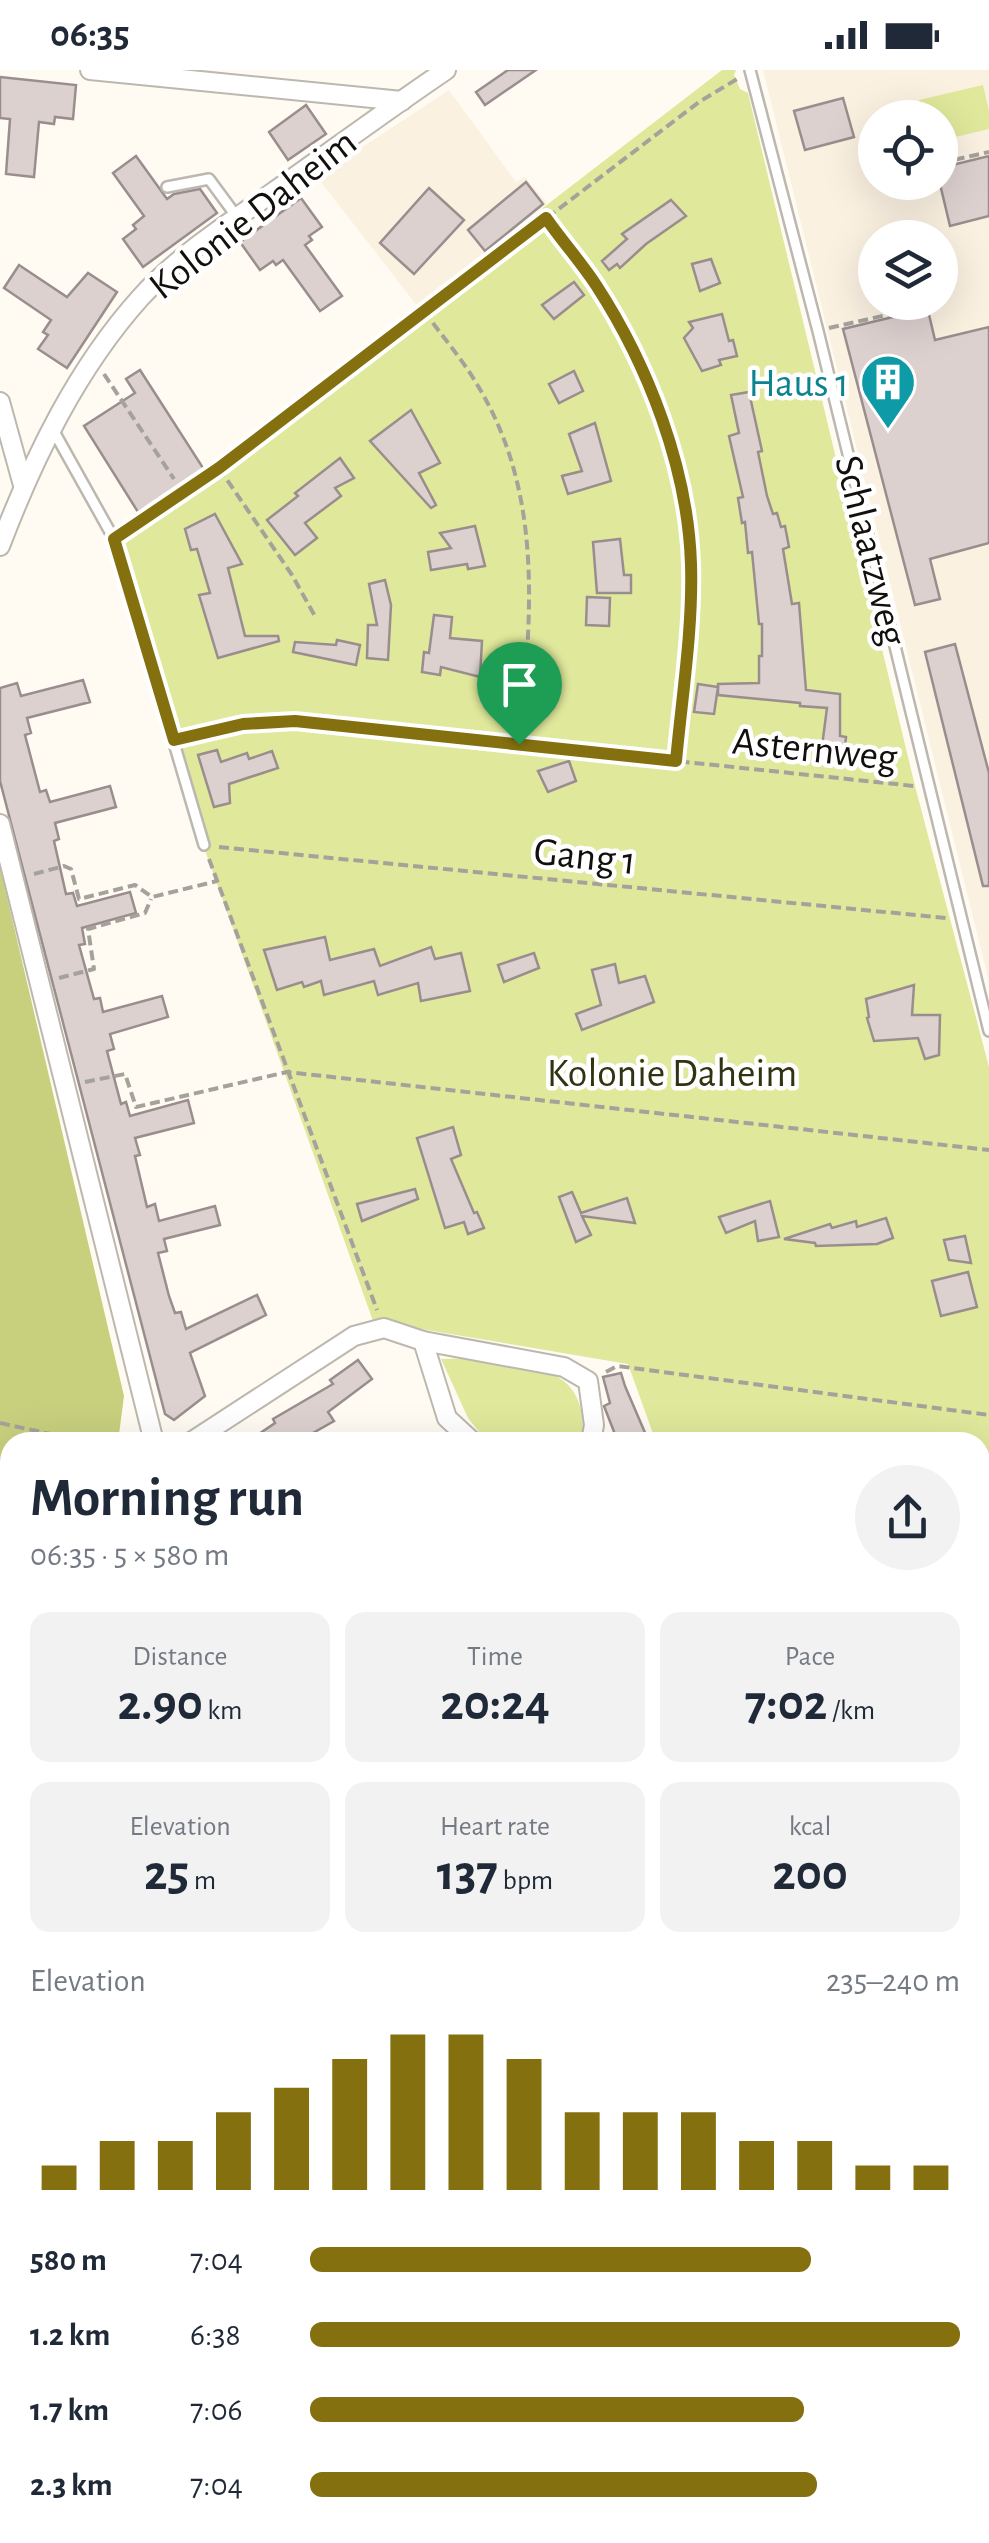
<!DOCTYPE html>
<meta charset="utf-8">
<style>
:root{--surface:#fff;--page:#f2f2f3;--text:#1f2937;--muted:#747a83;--accent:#84700f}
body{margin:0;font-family:"Alegreya Sans",sans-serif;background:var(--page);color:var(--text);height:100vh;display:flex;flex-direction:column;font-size:38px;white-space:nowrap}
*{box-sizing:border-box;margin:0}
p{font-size:32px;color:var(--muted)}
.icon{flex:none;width:55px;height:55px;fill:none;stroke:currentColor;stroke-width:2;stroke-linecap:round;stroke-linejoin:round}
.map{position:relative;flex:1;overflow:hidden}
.side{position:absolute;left:0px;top:1362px;width:990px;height:1112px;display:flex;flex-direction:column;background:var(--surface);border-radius:30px 30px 0 0;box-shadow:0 10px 40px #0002}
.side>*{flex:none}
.controls{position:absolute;left:858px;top:30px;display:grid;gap:20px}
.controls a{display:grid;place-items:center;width:100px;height:100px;border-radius:50%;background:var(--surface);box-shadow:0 10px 40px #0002;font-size:50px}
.pin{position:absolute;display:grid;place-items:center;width:85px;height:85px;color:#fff;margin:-102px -42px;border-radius:50% 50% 50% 0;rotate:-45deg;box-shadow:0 0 10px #0007}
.pin .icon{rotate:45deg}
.round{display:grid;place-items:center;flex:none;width:105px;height:105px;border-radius:52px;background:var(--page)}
.headline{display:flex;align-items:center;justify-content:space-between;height:170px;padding:0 30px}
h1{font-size:55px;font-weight:600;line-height:75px}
.stats{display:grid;grid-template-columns:repeat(3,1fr);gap:15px;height:170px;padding:10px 30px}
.stats div{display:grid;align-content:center;border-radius:20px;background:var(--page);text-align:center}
.stats b{font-size:50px;font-weight:600}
.stats small{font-size:28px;font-weight:400}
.stats p{font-size:28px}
.chart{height:280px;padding:20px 30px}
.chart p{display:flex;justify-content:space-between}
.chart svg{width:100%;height:180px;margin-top:10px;stroke:var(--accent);stroke-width:6}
ul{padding:0 30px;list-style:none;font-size:32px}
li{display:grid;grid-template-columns:160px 120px 1fr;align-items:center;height:75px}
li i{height:25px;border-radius:12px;background:var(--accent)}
.status{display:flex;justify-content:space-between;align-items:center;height:70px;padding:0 50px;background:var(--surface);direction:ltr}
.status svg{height:28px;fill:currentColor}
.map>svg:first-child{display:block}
.built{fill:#faf1e1;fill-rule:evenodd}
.green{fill:#dfe89b}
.forest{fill:#c8d07e}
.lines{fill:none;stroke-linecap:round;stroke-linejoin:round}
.stream{stroke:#63ccea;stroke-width:6}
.building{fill:#ddd1d0;stroke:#998e8d;stroke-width:2.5}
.service-casing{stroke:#bcb8af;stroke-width:14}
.minor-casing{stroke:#bcb8af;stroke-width:22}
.path{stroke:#a5a29c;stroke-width:4;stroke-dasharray:10 5;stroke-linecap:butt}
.service{stroke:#fff;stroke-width:9}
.minor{stroke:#fff;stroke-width:18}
.route-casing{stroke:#fff;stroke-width:20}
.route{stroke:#84700f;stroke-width:12}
.labels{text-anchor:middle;stroke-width:9;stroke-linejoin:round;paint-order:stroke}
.street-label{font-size:40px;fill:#12100d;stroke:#fff}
.culture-label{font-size:40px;fill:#0d838f;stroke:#fff;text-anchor:end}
.park-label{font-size:40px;fill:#323411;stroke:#fff}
</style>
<div class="status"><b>06:35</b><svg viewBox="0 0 49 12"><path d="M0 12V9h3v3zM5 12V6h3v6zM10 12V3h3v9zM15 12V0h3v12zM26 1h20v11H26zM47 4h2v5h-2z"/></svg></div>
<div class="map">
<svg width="989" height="2473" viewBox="0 0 989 2473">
<rect width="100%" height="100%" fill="#fffbf3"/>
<!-- built -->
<g class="built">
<path d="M763 0H989V912ZM875 48H940V112H875ZM875 168H940V232H875Z"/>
<path d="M449 20 516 112 525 107 547 133 418 237 317 107Z"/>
<path d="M0 1404 10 1406V1524L0 1523Z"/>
<path d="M0 2222 10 2253V2465H33L32 2473H0Z"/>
<rect x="710" y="2465" width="260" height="8"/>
</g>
<!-- green -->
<g class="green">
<path d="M722 0H736L734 5 740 19 748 23 915 716 989 997V2473H970V2465H980V1372H656L628 1294 373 1251 161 657H178L120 457 217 389Z"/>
<path d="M983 15 989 41V59L951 68 949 58 940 60V48L923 47 919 30Z"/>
<path d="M476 1288C536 1299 588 1294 583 1372H487L468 1348 441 1289Z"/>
<path d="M285 2465H710V2473H290Z"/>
</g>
<!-- forest -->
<path class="forest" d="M0 797 124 1326 118 1372H10V1406L0 1404Z"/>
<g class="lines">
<!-- stream -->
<path class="stream" d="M980 2126 989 2119"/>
</g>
<!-- building -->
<g class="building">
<path d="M508 0H536L485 35 476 22Z"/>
<path d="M0 7 76 15 73 49 55 47 54 54 39 52 34 107 6 104 10 49 0 48Z"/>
<path d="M843 28 854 67 805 80 794 41Z"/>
<path d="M306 35 326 64 288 90 269 62Z"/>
<path d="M136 86 167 129 174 124 200 119 217 143 143 197 123 169 136 159 133 155 144 146 113 103Z"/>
<path d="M989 86V146L950 156 940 114V98Z"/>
<path d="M526 112 543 134 485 181 468 160Z"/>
<path d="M429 118 464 150 414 204 380 173Z"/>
<path d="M301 128 322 157 309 166 312 170 305 175 342 226 320 241 283 190 276 195 273 191 260 200 240 172Z"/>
<path d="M671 130 686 146 646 174 620 198 617 194 609 200 602 191 627 169 622 164Z"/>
<path d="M711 189 720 213 700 221 692 194Z"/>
<path d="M19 195 67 227 88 203 117 222 67 298 38 279 48 265 43 262 51 250 4 218Z"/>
<path d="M574 212 584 225 554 249 542 235Z"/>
<path d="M894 232H926L935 270 989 257V473L930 489 940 529 915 535 843 259 897 246Z"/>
<path d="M722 244 729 271 733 270 737 286 719 290 721 295 702 301 684 268 693 258 689 252Z"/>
<path d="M140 300 205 401 138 442 84 356 135 323 126 309Z"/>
<path d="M574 301 583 321 559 333 549 314Z"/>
<path d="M749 322 762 381 758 382 767 426 773 444 777 443 781 457 785 456 789 477 783 479 792 534 799 533 806 620 840 624V666L846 667 844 687 821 684 827 638 800 636V633L718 625V614L759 613V586H762V554H759L752 482 748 483 745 452 742 453 738 428 743 427 729 366 739 363 731 325Z"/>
<path d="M411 340 440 393 419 403 436 435 431 438 370 371Z"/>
<path d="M595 353 611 411 568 424 562 406 582 401 569 364Z"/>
<path d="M340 388 354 408 335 418 341 426 305 453 317 468 295 485 267 450 298 426 295 423Z"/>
<path d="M215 444 242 494 228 498 245 566H278L279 571 218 588 199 525 210 523 197 479 191 480 185 459Z"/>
<path d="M475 456 485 496 468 499 467 494 431 500 428 482 451 478 440 463Z"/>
<path d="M620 469 624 505H631V523H597L593 472Z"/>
<path d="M385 510 391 535 388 590 367 588 368 555H377L369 514Z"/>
<path d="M587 527 610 528 609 556 586 555Z"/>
<path d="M434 545 452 547 450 568 482 571 480 607 441 597 440 605 422 602 424 582 429 583Z"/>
<path d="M337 570 360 575 356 595 293 582 295 572 336 575Z"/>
<path d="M955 574 989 703V816H983L925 582Z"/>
<path d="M83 610 90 632 27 648 31 663 25 665 40 722 46 720 50 732 110 716 116 737 55 753 59 769 54 771 66 824 73 823 77 836 130 822 136 843 82 858 85 874 79 875 94 929 100 928 103 942 162 926 168 947 110 964 114 979 107 981 121 1034 126 1032 130 1046 188 1030 194 1053 135 1068 140 1085 135 1086 147 1137 155 1134 159 1151 215 1136 220 1155 164 1169 167 1181 158 1183 169 1226 175 1243 181 1242 186 1259 257 1225 266 1245 190 1283 205 1326 174 1350 165 1344 0 711V618L17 613 21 626Z"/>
<path d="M698 614 718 617 714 644 694 642Z"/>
<path d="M217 680 221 692 247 683 249 689 272 681 278 698 229 714 230 733 214 737 198 685Z"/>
<path d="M569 691 576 711 548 722 538 701Z"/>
<path d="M325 867 330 890 374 879 380 896 431 877 435 889 461 883 470 921 421 931 418 913 378 925 374 911 324 925 321 911 304 917 302 912 277 920 264 880Z"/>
<path d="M534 883 539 898 504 912 498 895Z"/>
<path d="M615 894 619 913 645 906 654 932 582 960 576 944 601 935 592 900Z"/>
<path d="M914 915 912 945H940L939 985 925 989 918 968 874 971 867 948 869 947 866 929Z"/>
<path d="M453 1057 461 1085 451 1089 474 1143 477 1142 484 1158 468 1164 464 1152 445 1158 417 1068Z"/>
<path d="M415 1119 418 1129 362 1151 357 1134Z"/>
<path d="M572 1122 581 1143 627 1128 635 1153 582 1146 591 1165 576 1172 559 1127Z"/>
<path d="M770 1131 779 1167 758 1171 755 1151 726 1163 719 1147Z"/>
<path d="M886 1148 893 1168 877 1174 816 1176 815 1173 784 1169 830 1154 832 1158 856 1151 857 1157Z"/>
<path d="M965 1166 971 1193 949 1190 944 1170Z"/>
<path d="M968 1202 977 1237 941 1246 932 1211Z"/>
<path d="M358 1290 372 1309 328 1342 334 1351 297 1372H247L275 1353 273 1349 333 1314 330 1310Z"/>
<path d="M621 1303 625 1316 649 1372H618L604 1336 610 1333 603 1307Z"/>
</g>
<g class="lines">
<!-- service casing -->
<g class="service-casing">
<g id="service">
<path d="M750 0 818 261 989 961"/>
<path d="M167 117 209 109 237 147"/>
<path d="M52 358 114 469 204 775"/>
</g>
</g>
<!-- minor casing -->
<g class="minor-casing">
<g id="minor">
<path d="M90 0 402 31"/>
<path d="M0 332 23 415"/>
<path d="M0 476C34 387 77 298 141 227 178 186 227 154 272 123 330 82 387 40 446 0"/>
<path d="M0 754 154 1372"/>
<path d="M423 1271 564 1297 588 1311 594 1355 591 1372"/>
<path d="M191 1372 354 1266 384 1258 423 1271 447 1348 473 1372"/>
<path d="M0 1586 10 1571"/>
<path d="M0 1793 10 1799"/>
<path d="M0 2098 10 2081"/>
<path d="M0 2197 10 2205"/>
<path d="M829 2465 830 2473"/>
<path d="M18 2473 19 2465"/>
</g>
</g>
<!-- path -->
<g class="path">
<path d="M940 93 989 82"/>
<path d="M546 149C562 171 581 192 596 216 648 295 688 398 691 494 693 559 682 626 675 691"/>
<path d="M424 241C442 266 463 290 478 316 545 427 531 551 519 674"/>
<path d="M829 258 891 244 889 232"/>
<path d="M104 304 174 409"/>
<path d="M219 398 292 505 316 548"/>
<path d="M126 461 219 398 699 32 737 9"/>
<path d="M188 666 243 654 295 651 914 716"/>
<path d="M219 777 946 848"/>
<path d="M209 789 377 1240"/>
<path d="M34 804 64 796 71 799 79 829 135 815 152 827 217 811"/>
<path d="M59 908 94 899 88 859 145 843 151 829"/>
<path d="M85 1012 125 1004 136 1037 287 1002 989 1080"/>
<path d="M606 1302 617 1296 989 1345"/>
<path d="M0 1353 87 1372"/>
<path d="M980 1495 989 1497"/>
<path d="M0 1700 10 1706"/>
<path d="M980 1720 989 1722"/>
<path d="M0 1893 10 1899"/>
<path d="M2 2064 10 2051"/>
</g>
<!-- service -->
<use href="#service" class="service"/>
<!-- minor -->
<use href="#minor" class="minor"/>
</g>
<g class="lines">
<!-- route casing -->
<g class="route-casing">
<path id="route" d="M546 148C562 171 581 192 596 215 648 295 688 398 691 494 693 559 682 626 676 691L295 651 243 654 174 670 114 469 219 398Z"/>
</g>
<!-- route -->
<use href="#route" class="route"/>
</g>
<!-- icons -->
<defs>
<g id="building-pin" transform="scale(2.875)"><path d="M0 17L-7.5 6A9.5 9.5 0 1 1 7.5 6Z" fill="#0f9aa8" stroke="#fff"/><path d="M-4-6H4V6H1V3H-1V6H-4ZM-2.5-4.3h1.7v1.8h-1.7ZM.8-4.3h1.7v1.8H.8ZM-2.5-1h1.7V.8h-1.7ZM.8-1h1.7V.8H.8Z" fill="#fff"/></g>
</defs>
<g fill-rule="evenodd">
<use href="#building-pin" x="888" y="312"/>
</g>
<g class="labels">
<!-- street labels -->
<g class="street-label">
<text transform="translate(252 143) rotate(-38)" y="14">Kolonie Daheim</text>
<text transform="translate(872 480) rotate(76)" y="14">Schlaatzweg</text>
<text transform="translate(815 678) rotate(6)" y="14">Asternweg</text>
<text transform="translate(585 785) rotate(6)" y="14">Gang 1</text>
</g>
<!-- culture labels -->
<g class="culture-label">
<text x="849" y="326">Haus 1</text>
</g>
<!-- park labels -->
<g class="park-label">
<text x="672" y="1016">Kolonie Daheim</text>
</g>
</g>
</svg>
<div class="controls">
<a><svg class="icon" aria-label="locate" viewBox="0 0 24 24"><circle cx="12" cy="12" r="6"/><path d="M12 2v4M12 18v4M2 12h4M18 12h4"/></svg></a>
<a><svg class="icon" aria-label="layers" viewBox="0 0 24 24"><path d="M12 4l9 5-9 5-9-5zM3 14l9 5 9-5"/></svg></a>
</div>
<div class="pin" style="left:519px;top:674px;background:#1e9e55"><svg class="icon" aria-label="arrive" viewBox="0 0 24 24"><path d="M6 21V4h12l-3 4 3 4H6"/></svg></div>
<section class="side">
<div class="headline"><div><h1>Morning run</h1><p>06:35 · 5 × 580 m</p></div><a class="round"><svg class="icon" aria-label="share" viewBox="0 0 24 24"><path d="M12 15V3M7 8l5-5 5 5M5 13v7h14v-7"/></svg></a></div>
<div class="stats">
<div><p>Distance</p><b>2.90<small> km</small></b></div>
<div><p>Time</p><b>20:24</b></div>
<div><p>Pace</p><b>7:02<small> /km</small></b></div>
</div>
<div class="stats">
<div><p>Elevation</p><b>25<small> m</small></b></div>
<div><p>Heart rate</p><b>137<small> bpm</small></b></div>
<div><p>kcal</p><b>200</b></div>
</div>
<div class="chart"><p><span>Elevation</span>235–240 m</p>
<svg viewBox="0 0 160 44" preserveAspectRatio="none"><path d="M5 44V38M15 44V32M25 44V32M35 44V25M45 44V19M55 44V12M65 44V6M75 44V6M85 44V12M95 44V25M105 44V25M115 44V25M125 44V32M135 44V32M145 44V38M155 44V38"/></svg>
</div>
<ul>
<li><b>580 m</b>7:04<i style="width:77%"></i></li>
<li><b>1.2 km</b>6:38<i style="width:100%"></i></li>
<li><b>1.7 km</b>7:06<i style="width:76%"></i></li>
<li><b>2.3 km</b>7:04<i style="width:78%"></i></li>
</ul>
</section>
</div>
